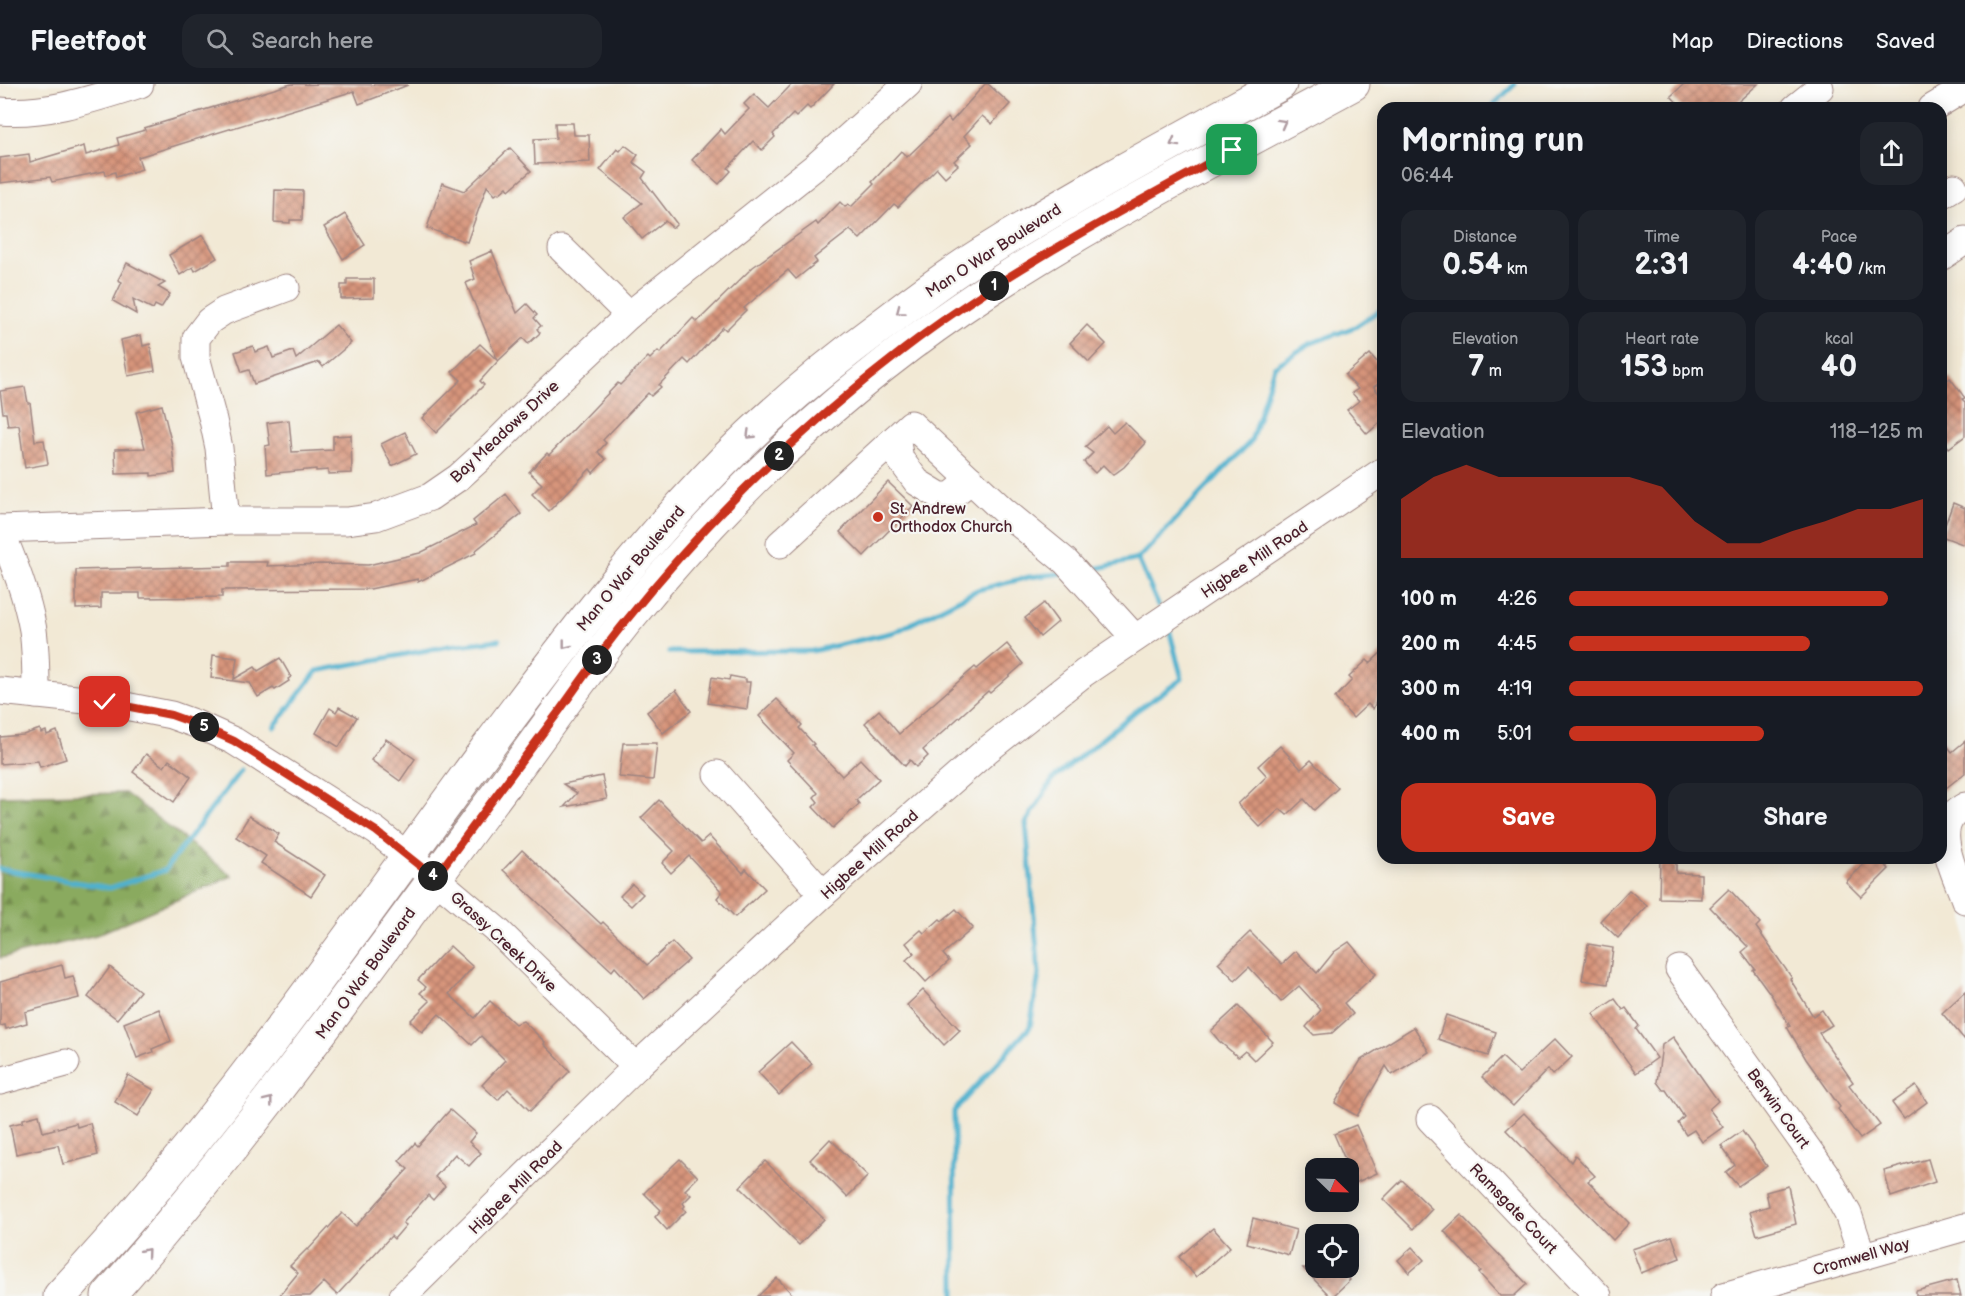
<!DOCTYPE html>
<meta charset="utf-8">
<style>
:root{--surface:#171b24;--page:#20242c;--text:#f1f3f6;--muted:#9ea1a6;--line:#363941;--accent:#c8321e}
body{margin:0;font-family:"Balsamiq Sans",sans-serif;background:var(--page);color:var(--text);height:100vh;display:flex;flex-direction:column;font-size:22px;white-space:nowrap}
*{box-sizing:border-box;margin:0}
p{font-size:20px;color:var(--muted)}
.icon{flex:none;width:33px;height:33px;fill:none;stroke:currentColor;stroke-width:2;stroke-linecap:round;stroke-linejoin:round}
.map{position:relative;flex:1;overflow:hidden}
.details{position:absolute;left:1377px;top:18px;width:570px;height:762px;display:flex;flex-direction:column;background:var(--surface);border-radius:18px;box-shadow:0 3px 15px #0003}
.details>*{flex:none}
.needle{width:39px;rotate:113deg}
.controls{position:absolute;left:1305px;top:1074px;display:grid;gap:12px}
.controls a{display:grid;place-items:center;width:54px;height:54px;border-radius:12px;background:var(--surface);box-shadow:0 3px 15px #0003;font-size:30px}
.pin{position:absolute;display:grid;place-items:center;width:51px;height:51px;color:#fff;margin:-26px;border-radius:12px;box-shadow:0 3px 9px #0006}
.km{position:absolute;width:30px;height:30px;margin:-15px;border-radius:50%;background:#222;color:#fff;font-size:16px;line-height:30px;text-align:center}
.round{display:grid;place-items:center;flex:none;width:63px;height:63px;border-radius:18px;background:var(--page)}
.headline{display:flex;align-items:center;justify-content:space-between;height:102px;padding:0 24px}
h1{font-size:33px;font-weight:700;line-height:45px}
.figures{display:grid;grid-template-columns:repeat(3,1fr);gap:9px;height:102px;padding:6px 24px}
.figures div{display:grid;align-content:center;border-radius:15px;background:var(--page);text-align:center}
.figures b{font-size:30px;font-weight:700}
.figures small{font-size:16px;font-weight:400}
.figures p{font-size:16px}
.chart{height:168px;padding:12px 24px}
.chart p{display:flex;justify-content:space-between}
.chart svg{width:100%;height:108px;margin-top:6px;fill:var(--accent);opacity:.7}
.action{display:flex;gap:12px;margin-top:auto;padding:12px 24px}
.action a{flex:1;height:69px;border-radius:18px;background:var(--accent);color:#fff;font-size:24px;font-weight:700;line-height:69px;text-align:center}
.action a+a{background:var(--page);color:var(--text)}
ul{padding:0 24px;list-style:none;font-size:20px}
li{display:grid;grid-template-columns:96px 72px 1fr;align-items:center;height:45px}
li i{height:15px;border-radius:8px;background:var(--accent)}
header{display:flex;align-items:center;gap:36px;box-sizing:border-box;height:84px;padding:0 30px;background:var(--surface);border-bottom:2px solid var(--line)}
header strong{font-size:28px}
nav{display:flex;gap:33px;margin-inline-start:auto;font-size:21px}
.search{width:420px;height:54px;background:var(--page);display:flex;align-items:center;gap:15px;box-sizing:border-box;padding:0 21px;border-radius:18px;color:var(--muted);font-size:22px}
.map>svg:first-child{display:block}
.forest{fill:url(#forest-firs);stroke:#6a6444;stroke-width:1.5}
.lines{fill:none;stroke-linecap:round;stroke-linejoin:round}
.stream{stroke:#4fb1ce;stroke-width:5}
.building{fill:url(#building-cross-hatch)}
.minor-casing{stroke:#9e8480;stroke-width:29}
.major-casing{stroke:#9e8480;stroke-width:35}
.minor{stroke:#fff;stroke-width:27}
.major{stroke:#fff;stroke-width:33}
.oneway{stroke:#ae9aa0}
.route-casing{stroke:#fff;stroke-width:12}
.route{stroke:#c8321e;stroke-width:8}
.poi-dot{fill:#c8321e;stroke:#f6f6f2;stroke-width:2}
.labels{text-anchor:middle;stroke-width:4.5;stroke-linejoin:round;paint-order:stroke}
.street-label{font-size:16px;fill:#4a1f2b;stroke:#f6f6f2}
.poi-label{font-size:16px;fill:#4a1f2b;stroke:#f6f6f2;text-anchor:start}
</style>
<header>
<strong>Fleetfoot</strong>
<div class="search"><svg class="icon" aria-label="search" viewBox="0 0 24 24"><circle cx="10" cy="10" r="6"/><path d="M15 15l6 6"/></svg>Search here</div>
<nav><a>Map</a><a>Directions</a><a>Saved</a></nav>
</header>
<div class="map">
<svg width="1965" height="1212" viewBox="0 0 1965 1212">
<defs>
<pattern id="forest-firs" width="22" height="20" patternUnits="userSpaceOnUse" patternTransform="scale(1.5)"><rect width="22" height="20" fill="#8aaa5e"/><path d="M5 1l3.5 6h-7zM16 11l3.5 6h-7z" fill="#738a4e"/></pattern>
<pattern id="building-cross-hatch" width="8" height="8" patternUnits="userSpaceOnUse" patternTransform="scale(1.5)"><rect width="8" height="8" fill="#d7957c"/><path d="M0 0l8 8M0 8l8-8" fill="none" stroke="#b07966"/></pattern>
</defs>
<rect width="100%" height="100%" fill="#f6f6f2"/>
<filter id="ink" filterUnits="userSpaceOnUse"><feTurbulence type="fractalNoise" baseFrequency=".0167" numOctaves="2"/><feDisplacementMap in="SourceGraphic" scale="12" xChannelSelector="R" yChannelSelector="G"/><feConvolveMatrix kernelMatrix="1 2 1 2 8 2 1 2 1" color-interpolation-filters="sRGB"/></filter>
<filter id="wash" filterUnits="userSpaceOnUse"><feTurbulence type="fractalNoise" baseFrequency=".008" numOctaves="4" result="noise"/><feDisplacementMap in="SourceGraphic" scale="24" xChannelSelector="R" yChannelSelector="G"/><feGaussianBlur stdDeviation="1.35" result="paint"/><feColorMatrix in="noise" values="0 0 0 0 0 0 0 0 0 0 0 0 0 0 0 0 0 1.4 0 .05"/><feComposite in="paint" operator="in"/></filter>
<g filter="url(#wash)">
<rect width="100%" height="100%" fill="#f2e9d5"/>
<!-- forest -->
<path class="forest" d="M125 709 232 792 96 851 0 874V712Z"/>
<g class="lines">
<!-- stream -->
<g class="stream">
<path d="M1490 24 1515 0"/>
<path d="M1086 487 1138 475"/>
<path d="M1158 521 1138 475 1251 357 1274 283 1309 260 1355 243 1383 224"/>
<path d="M669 568 812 567 895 548 977 506 1029 493 1065 489"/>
<path d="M274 643 317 587 449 562 499 556"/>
<path d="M0 785 110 804 165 786 241 686"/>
<path d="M955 1212 954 1027 1030 943 1039 890 1026 739 1053 695 1136 627 1182 595 1169 545"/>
</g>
</g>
<g id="blocks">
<!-- building -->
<g class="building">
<path d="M291 0 408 1 359 20 354 7 138 73 142 85 116 93 115 88 106 91 105 87 52 98 50 93 0 99V74L29 70 30 78 84 62 86 71 119 61 117 54 145 46 144 44Z"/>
<path d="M792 0H834L810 25 807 22 796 33 793 30 773 50 775 53 762 66 753 57 728 84 731 87 719 100 692 76 721 45 725 50 749 25 744 20 754 10 769 24Z"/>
<path d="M985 0H988L1010 20 992 40 982 32 964 52 972 60 954 77 958 81 945 93 937 84 898 123 894 120 860 155 850 146 814 174 817 178 796 195 788 186 744 224 746 226 726 246 723 243 689 280 684 275 659 301 661 303 651 312 648 309 603 356 606 359 598 368 606 375 593 389 590 385 549 427 532 410 542 400 529 388 547 369 549 371 618 299 620 301 648 273 650 275 658 267 660 269 693 234 697 238 753 183 816 138 818 141 840 118 845 123 848 120 851 123 874 100 872 98 901 67 907 73 948 34 951 38Z"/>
<path d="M1684 0H1758L1731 24H1682L1671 12Z"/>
<path d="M555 39H573L574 51H589L590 78 535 80 534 55 556 54Z"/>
<path d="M625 61 638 71 633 78 646 88 642 94 677 140 673 144 665 137 642 155 624 133 642 119 600 86 617 65 620 67Z"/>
<path d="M510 64 531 87 509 106 507 103 499 110 498 109 495 111 487 102 467 158 427 144 442 99 464 107Z"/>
<path d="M275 106 303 107 302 136H290V139L274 138Z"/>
<path d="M345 130 365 161 343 175 324 143Z"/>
<path d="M203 151 217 174 195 187 193 183 180 191 169 171Z"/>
<path d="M492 167 517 229 527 220 537 231 534 234 541 242 537 245 540 249 528 260 523 254 498 277 466 199 475 195 469 177Z"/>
<path d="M127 179 165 199 158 203 170 210 161 224 155 221 153 225 133 215 136 230 113 217 122 198 118 196Z"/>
<path d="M347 195H374V214L341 215V201H347Z"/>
<path d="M336 241 351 259 323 283 319 278 254 300 249 286 242 288 235 268 253 262 255 268 269 263 273 274 293 267 296 275Z"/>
<path d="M1087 241 1106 260 1089 278 1070 259Z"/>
<path d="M141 251 143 262 150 260 155 287 128 292 121 256Z"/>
<path d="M480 260 498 277 480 297 484 301 436 349 422 334 461 296 452 288Z"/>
<path d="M1370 270 1383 285V296L1374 303 1383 315V336L1367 350 1347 326 1359 317 1352 309 1358 305 1345 291Z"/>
<path d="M1950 294 1965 314 1962 315 1965 318V352L1949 364 1941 354V301Z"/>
<path d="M25 303 28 319H30L35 357 44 356 48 380 25 384 19 341 8 342 6 329H3L0 307Z"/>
<path d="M162 321 172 361 175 389 151 392V389L116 390 115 365 145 364 136 328Z"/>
<path d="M289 336 292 368 333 366V352L351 351 352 389 328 390V386L316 387V385L267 390 265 362 270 361 267 339Z"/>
<path d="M1125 338 1146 359 1124 383 1113 391 1103 381 1095 389 1084 378 1093 369 1085 363 1107 342 1113 349Z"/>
<path d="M405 348 416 370 392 382 381 360Z"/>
<path d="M888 398 913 422 864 472 840 448Z"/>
<path d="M506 410 521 430 475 467 476 469 418 498V495L370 505 222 506V513L140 514V509H101V524L76 525V486L230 482V478H268L267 482 322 480 368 481 420 469 476 441 473 437Z"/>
<path d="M1953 419 1965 424V461L1941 452Z"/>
<path d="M1044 519 1058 538 1040 553 1025 534Z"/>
<path d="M1007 560 1023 580 990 609 988 607 923 666 928 672 916 683 910 676 905 682 865 639 879 626 899 650 975 583 977 585Z"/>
<path d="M1383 567V601L1373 625 1368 620 1353 634 1335 614 1352 596 1349 593 1367 576 1370 579Z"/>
<path d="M213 571 237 574 234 595 255 583 258 587 280 574 291 593 288 595 289 597 275 606 273 604 258 613 250 599 211 594Z"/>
<path d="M730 592 746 595V598H750L747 625 708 619 712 593 729 596Z"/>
<path d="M676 606 691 627 663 649 647 628Z"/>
<path d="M777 615 802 641 799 644 814 660 812 661 842 692 860 675 879 695 856 716 859 720 833 744 813 723 818 718 814 713 818 709 787 676 794 669 759 632Z"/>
<path d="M339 623 357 633 339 663 316 649 330 624 336 628Z"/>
<path d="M40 645 41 649 46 647 47 651 57 647 66 675 40 683 38 677 0 680V653L23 651Z"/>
<path d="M1941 654 1952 668 1965 657V689L1941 708Z"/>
<path d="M386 655 415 675 400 697 371 676Z"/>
<path d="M623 659H657L653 696 619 693Z"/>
<path d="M1280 662 1301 685 1311 676 1338 704 1314 726 1304 715 1287 731 1280 725 1260 743 1238 720 1267 692 1258 682Z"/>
<path d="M146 670 164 683 169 676 191 693 174 718 133 688Z"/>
<path d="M602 692 607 715 564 723 577 709 563 700Z"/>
<path d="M659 716 701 759 709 752 743 789 746 785 765 805 735 833 717 814 722 808 689 772 671 789 662 779 674 767 641 734Z"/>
<path d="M249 732 279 750 274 758 325 791 311 812 261 779 266 772 236 753Z"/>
<path d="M522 766 601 840 603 838 647 881 672 858 689 876 644 915 615 883 612 887 503 786Z"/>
<path d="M1660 774H1676V789L1701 790V815L1659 814Z"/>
<path d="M1870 774H1879L1889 785 1861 813 1846 798Z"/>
<path d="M632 800 643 810 631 822 620 812Z"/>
<path d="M1729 805 1760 839 1756 843 1792 894 1790 895 1813 932 1822 926 1832 941 1819 949 1853 998 1849 1001 1880 1041 1860 1055 1838 1025 1840 1023 1806 975 1787 943 1790 942 1772 912 1753 886 1755 885 1742 868 1748 863 1710 823Z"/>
<path d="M1629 806 1647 822 1618 854 1600 837Z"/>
<path d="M956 825 973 844 943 870 949 877 926 898 906 876 914 869 906 859 921 846 924 849 940 835 942 837Z"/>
<path d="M1250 848 1282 880 1296 867 1317 889 1334 868 1349 858 1376 890 1344 919 1353 930 1332 949 1314 951 1306 943 1321 926 1299 902 1281 918 1249 883 1235 896 1218 879Z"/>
<path d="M1588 860 1613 864 1608 900 1582 896Z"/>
<path d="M450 862 473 883 449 910 475 934 490 917 515 940 523 937 545 958 544 960 570 987 530 1027 508 1005 498 1016 482 1001 505 976 481 952 472 961 439 930 422 948 410 937 430 917 420 909 426 903 418 896Z"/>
<path d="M62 881 65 894 73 892 79 914 25 928 27 939 6 945 5 941 0 942V898Z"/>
<path d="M110 883 140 907 117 935 88 913Z"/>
<path d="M923 906 960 946 944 961 907 921Z"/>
<path d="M1965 908V956L1942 929Z"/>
<path d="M1615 915 1623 926 1626 924 1639 942 1636 945 1657 974 1636 989 1593 930Z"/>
<path d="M1238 922 1273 958 1254 976 1245 967 1238 973 1219 957 1211 947Z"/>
<path d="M159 925 171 957 152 965 153 968 137 974 124 939Z"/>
<path d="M1446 931 1496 948 1488 972 1438 955Z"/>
<path d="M1414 943 1429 968 1392 991 1386 982 1357 1032 1335 1019 1361 976Z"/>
<path d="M1673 953 1718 1017 1709 1025 1723 1043 1702 1058 1694 1046 1686 1051 1678 1039 1684 1033 1666 1006H1663L1657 998 1662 961Z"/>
<path d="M1555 955 1572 973 1553 991 1548 985 1513 1022 1482 993 1502 973 1519 989Z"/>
<path d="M791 958 812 980 779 1011 758 988Z"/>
<path d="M128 991 154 1006 138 1032 115 1018Z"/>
<path d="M1916 1002 1927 1018 1904 1035 1892 1019Z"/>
<path d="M450 1026 476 1049 469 1058 481 1069 469 1082 455 1070 435 1093 445 1102 433 1116 428 1111 403 1139 406 1141 394 1155 391 1152 337 1211 324 1198 310 1212H279L298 1189 290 1182 307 1165 308 1166 342 1129 356 1142 408 1085 399 1077 415 1059 418 1062Z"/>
<path d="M1524 1029 1571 1078 1575 1071 1595 1092 1588 1097 1629 1139 1613 1156 1506 1046Z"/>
<path d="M39 1031 43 1048 76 1039 77 1043 90 1039 98 1071 63 1080 58 1061 16 1070 10 1041 23 1038V1035Z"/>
<path d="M1356 1041 1377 1089 1355 1099 1334 1050Z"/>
<path d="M1742 1047 1767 1082 1738 1102 1726 1088 1735 1081 1721 1062Z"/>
<path d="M830 1055 868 1092 847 1113 810 1076Z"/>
<path d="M680 1075 698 1093 685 1106 691 1111 683 1119 685 1122 683 1124 686 1127 667 1146 655 1133 661 1126 644 1109Z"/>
<path d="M1928 1075 1935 1098 1891 1113 1884 1087Z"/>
<path d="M765 1077 824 1135 799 1161 740 1103Z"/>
<path d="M1402 1096 1432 1125 1413 1145 1383 1115Z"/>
<path d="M1788 1102 1796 1140 1757 1151 1750 1128 1769 1122 1766 1108Z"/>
<path d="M1461 1131 1527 1200 1514 1212H1500L1479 1189 1481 1187 1444 1147Z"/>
<path d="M1253 1134 1296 1146 1289 1171 1247 1159Z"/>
<path d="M1213 1144 1230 1163 1196 1193 1179 1173Z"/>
<path d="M1672 1152 1680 1174 1641 1189 1632 1165Z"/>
<path d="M1412 1163 1424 1176 1409 1189 1398 1176Z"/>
<path d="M1303 1184H1339L1350 1196 1333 1212H1330Z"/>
<path d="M777 1194 794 1212H758Z"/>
<path d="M1957 1196 1961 1212H1916V1207Z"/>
</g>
</g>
</g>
<g filter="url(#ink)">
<use href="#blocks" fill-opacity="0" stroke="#9e8480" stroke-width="1.5"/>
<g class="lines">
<!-- minor casing -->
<g class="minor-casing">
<g id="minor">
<path d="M1795 24 1820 4"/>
<path d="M1932 24 1965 4"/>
<path d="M0 27C48 31 95 14 140 0"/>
<path d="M1941 111 1954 103"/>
<path d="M562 165 629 231"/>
<path d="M1941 173 1965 157"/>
<path d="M896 354 900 375 917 398 940 412H951L971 396"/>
<path d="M226 437 219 364 213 336 196 273V254L209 237 224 227 286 204"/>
<path d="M0 445 226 437H347L376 433 430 413 459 393 493 362 544 311 629 231 816 82 908 0"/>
<path d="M0 445C13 477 27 511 33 546 36 568 36 589 36 611"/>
<path d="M780 460 911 340 1004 427 1065 477 1135 554"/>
<path d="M0 607 105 618 171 631 196 640 234 657 376 747 435 794 499 848 636 983"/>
<path d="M717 690 823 810"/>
<path d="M1965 722C1961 725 1956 727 1953 731 1934 751 1957 793 1965 816"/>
<path d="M1679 885 1827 1092 1848 1130 1862 1172"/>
<path d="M0 997 66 979"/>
<path d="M1430 1035 1598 1212"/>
<path d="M403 1212 636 983 823 810 986 667 1084 589 1383 387"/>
<path d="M1724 1212 1965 1143"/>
</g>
</g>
<!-- major casing -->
<g class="major-casing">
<g id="major">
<path d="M60 1212C218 1044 348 852 485 667 567 558 650 447 749 352 793 310 841 271 890 235 920 212 951 189 983 169 1079 109 1180 55 1280 0"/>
<path d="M108 1212C251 1050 375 874 504 701 544 647 583 591 625 538 666 487 710 439 756 393 819 332 888 274 961 224 1085 139 1221 72 1353 0"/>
</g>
</g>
<!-- minor -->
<use href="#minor" class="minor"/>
<!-- major -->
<use href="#major" class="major"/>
</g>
<!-- one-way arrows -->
<defs><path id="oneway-chevron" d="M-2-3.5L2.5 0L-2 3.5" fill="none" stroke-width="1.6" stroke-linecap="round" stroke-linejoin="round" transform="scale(1.5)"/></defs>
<g class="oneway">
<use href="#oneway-chevron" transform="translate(1282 39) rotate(-29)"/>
<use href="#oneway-chevron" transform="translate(1174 59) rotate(151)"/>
<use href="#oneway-chevron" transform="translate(900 227) rotate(143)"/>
<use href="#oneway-chevron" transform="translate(750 351) rotate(136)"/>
<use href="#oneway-chevron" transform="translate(566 561) rotate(128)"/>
<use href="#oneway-chevron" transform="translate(269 1017) rotate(-52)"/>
<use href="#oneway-chevron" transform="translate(146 1168) rotate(-50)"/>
</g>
</g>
<g class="lines" filter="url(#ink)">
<!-- route casing -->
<g class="route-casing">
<path id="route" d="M105 618 171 631 196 640 234 657 376 747 435 794C476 738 518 682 560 626 581 597 602 566 625 538 706 437 801 344 903 266 1005 187 1120 128 1232 66"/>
</g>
<!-- route -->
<use href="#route" class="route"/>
</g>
<!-- markers -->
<circle class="poi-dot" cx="878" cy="433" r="6"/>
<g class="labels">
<!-- street labels -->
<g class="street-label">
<text transform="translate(993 166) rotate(-33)" y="6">Man O War Boulevard</text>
<text transform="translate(504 347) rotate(-43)" y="6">Bay Meadows Drive</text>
<text transform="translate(1254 475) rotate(-34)" y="6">Higbee Mill Road</text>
<text transform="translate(630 484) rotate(-50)" y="6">Man O War Boulevard</text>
<text transform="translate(869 770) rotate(-42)" y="6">Higbee Mill Road</text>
<text transform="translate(504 857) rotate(43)" y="6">Grassy Creek Drive</text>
<text transform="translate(365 889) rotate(-54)" y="6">Man O War Boulevard</text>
<text transform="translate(1779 1024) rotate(54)" y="6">Berwin Court</text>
<text transform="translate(515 1103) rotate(-45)" y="6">Higbee Mill Road</text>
<text transform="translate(1514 1124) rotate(46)" y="6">Ramsgate Court</text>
<text transform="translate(1861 1172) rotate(-16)" y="6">Cromwell Way</text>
</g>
<!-- poi labels -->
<g class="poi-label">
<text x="890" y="430">St. Andrew<tspan x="890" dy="18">Orthodox Church</tspan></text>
</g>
</g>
</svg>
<div class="controls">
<a><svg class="needle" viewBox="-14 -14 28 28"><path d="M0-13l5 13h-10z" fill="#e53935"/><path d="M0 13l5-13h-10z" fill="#9ea1a6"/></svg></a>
<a><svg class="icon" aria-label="locate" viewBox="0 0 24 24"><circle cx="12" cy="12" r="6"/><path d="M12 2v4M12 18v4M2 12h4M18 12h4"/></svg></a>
</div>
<div class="pin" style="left:1232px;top:66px;background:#1e9e55"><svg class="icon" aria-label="arrive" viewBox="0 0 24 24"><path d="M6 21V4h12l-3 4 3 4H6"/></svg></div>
<div class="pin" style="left:105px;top:618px;background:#d93025"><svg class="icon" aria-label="check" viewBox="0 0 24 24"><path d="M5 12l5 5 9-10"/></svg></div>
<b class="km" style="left:994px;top:202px">1</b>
<b class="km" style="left:779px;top:372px">2</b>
<b class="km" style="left:597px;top:576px">3</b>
<b class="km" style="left:433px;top:792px">4</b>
<b class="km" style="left:204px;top:643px">5</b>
<section class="details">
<div class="headline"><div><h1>Morning run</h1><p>06:44</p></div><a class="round"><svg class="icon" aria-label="share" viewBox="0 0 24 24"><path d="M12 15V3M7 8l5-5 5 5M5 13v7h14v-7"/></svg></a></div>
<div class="figures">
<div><p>Distance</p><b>0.54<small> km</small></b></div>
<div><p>Time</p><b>2:31</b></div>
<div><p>Pace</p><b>4:40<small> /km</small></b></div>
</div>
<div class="figures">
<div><p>Elevation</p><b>7<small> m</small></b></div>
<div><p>Heart rate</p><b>153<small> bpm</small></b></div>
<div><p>kcal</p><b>40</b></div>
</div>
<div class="chart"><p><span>Elevation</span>118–125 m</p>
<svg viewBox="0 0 160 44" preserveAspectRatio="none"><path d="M0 44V20L10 11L20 6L30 11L40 11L50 11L60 11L70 11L80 15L90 29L100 38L110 38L120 33L130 29L140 24L150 24L160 20V44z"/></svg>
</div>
<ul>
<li><b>100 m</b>4:26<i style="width:90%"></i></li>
<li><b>200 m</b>4:45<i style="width:68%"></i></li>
<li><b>300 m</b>4:19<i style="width:100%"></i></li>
<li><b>400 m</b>5:01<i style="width:55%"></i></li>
</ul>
<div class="action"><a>Save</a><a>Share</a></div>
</section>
</div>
